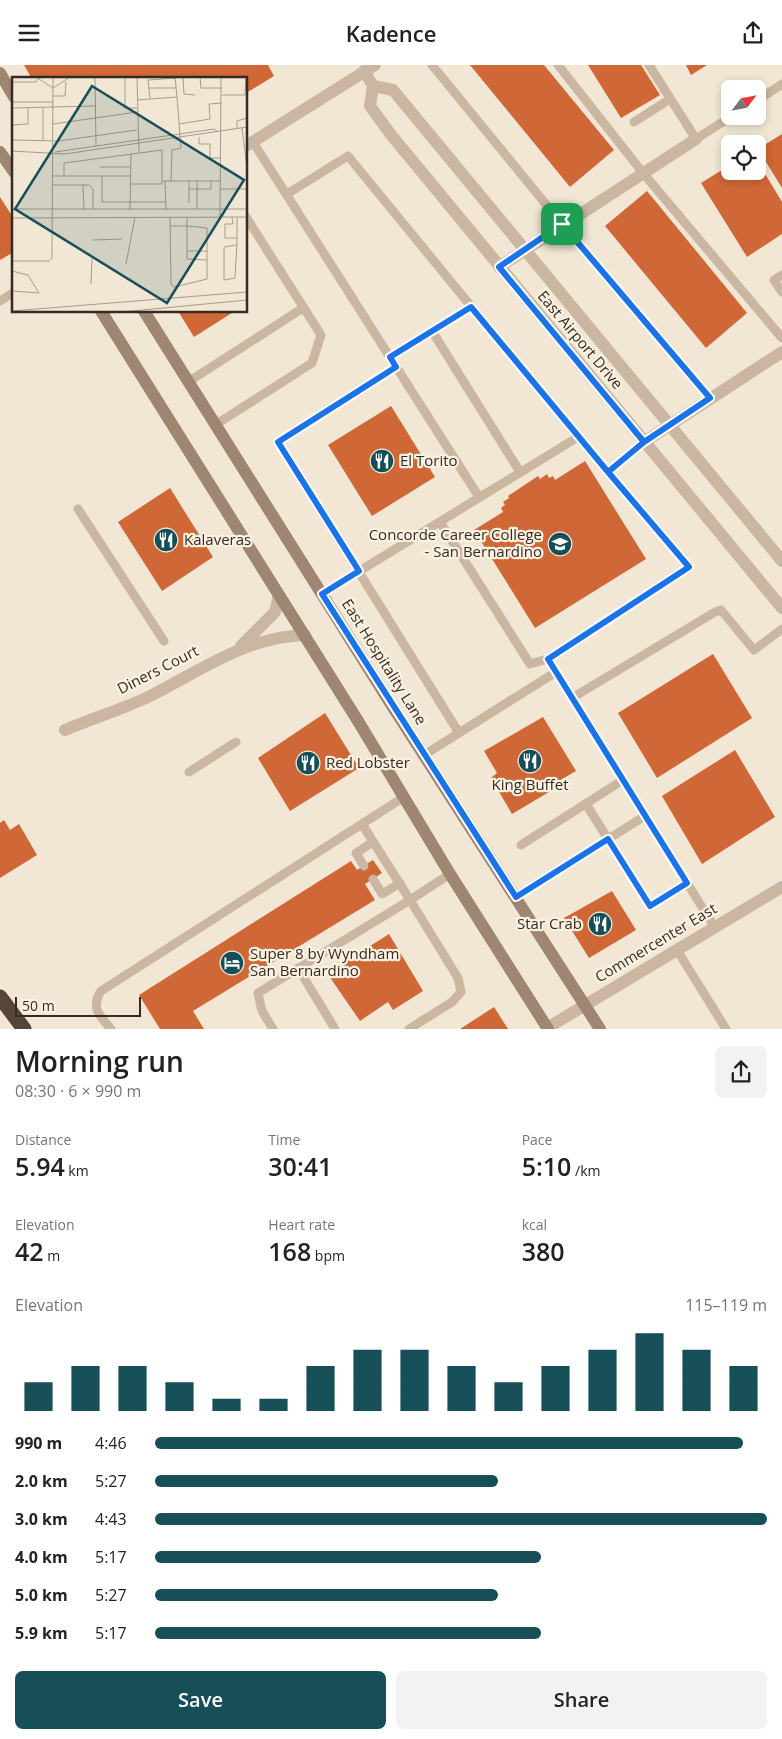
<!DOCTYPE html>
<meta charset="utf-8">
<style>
:root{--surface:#fff;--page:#f2f2f2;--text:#222;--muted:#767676;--accent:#174f59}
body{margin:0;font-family:"Open Sans",sans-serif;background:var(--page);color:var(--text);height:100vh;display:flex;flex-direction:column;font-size:19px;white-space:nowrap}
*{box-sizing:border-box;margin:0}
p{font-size:16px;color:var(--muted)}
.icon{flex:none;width:28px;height:28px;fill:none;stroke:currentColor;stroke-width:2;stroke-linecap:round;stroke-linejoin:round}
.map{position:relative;height:964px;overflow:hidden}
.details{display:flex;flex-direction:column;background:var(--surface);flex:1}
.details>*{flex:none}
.needle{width:32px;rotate:58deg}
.fabs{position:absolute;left:721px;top:15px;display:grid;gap:10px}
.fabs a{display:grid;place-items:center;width:45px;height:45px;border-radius:8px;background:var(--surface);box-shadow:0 2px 8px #0003;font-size:25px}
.scale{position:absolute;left:15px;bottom:12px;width:126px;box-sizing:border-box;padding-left:5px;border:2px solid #342b24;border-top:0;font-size:14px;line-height:18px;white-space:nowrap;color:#342b24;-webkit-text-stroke:4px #faf1e1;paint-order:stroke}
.pin{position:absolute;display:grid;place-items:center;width:42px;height:42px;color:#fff;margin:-21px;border-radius:10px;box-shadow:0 2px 8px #0006}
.round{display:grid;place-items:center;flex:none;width:52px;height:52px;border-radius:8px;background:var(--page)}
.overview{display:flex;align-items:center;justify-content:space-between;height:85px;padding:0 15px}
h1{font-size:28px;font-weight:600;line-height:38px}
.metrics{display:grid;grid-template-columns:repeat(3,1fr);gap:8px;height:85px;padding:5px 15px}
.metrics div{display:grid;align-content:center}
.metrics b{font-size:25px;font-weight:600}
.metrics small{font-size:14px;font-weight:400}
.metrics p{font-size:14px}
.chart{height:140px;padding:10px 15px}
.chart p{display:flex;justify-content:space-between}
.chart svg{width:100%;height:90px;margin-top:5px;stroke:var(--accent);stroke-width:6}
.primary-button{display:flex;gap:10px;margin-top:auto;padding:10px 15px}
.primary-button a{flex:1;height:58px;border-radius:8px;background:var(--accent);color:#fff;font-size:20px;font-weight:600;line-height:58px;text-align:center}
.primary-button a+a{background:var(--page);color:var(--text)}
ul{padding:0 15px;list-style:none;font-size:16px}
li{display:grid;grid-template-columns:80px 60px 1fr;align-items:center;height:38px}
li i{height:12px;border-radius:6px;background:var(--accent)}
header{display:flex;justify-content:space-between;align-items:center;height:65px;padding:0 15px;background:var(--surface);font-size:22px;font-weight:600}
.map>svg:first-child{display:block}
.building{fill:#d06736}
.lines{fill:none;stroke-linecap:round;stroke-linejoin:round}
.service{stroke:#cbb7a1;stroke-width:9}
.minor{stroke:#cbb7a1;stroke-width:12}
.secondary{stroke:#9f8672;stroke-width:12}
.motorway{stroke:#56453a;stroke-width:15}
.route-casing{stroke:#fff;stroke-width:10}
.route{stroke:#1a73e8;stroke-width:6}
.labels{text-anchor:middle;stroke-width:4.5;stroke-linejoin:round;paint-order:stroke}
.street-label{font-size:15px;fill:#342b24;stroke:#faf1e1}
.poi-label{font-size:15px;fill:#342b24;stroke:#faf1e1;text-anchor:start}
.inset-road{fill:none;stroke:#a69c8e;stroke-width:1}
.view{fill:#174f59;fill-opacity:0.15;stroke:#174f59;stroke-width:2.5}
.inset-edge{fill:none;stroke:#342b24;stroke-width:2.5}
</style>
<header><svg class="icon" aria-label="menu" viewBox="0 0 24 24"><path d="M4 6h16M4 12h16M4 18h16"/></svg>Kadence<svg class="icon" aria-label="share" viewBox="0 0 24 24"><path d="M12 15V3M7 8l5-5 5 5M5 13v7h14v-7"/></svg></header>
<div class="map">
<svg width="782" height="964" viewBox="0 0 782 964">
<rect width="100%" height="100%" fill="#f2e7d5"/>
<!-- building -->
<g class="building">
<path d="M24 0H268L274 11 246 28V14H32Z"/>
<path d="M470 0H544L614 85 570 122Z"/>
<path d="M588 0H641L660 30 621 53Z"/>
<path d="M686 0H707L691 10Z"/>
<path d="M782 69V123L758 84Z"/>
<path d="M758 97 782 137V169L747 192 701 118 730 100V106H758Z"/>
<path d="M647 126 747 248 706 283 605 161Z"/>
<path d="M0 132 14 154V187L0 195Z"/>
<path d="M178 246H235L194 272Z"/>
<path d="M391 341 435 412 372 451 328 380Z"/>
<path d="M585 396 646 494 535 563 474 465 503 447 501 443 505 440 503 437 509 433 508 431 538 411 540 414 547 409 549 413 553 411 555 415Z"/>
<path d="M170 423 213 492 162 526 118 457Z"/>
<path d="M713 589 752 653 657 713 618 648Z"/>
<path d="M325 648 359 703 290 746 258 693Z"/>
<path d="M543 652 576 706 552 720 554 724 512 749 491 713 497 708 484 686Z"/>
<path d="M735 685 775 752 702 799 662 731Z"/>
<path d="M4 755 10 765 19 759 37 790 0 813V758Z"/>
<path d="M373 795 382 808 365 819 375 835 193 946 204 964H160L139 930 351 796 357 805Z"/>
<path d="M612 826 636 865 589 893 564 853Z"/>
<path d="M389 869 423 926 393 945 388 937 360 956 329 911 344 902 345 897Z"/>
<path d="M494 942 508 964H460Z"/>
</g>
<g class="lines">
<!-- service -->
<g class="service">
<path d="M432 0 562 159 710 333"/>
<path d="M558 0 643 108 782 273"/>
<path d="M649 0 696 74 732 51"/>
<path d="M758 35 782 19"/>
<path d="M634 57 670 34"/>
<path d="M253 77 479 432"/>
<path d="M287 129 348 91 578 372 689 502 548 594 530 599 440 457"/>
<path d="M782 210 774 215 782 227"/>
<path d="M0 236 14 227"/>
<path d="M432 266 520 407"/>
<path d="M390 292 471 242"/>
<path d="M396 302 278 377 459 668"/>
<path d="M188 317 303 243"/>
<path d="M215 360 312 298 321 270 246 152"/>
<path d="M608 407 644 377"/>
<path d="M78 444 164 576"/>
<path d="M322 529 578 372"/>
<path d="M548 594 715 863"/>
<path d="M572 633 715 547 721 545 754 585 782 564"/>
<path d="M424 690 556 607"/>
<path d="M189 707 236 677"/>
<path d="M586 739 650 841 687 818"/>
<path d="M521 780 623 715"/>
<path d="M364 801 356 788 373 777"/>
<path d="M373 814 382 829 400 818"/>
<path d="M515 832 645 751"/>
<path d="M677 885 726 964"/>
<path d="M298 903 335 964"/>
<path d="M111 964C100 951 90 943 101 926L404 732"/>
<path d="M273 964 262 946 258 928 410 835 362 759"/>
<path d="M409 964 452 937 461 927 458 913 410 835 450 809"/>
</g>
<!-- minor -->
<g class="minor">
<path d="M364 6 373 21 370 41 392 71 782 543"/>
<path d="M373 21 393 25 782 496"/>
<path d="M246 81 375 0"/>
<path d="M499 202 696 74"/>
<path d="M644 377 782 287"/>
<path d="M241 581 275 547 279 530"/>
<path d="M65 665C93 653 124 644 150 631 202 605 245 572 305 570"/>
<path d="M547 963 782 822"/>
</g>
<!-- secondary -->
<g class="secondary">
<path d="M0 8 14 32"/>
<path d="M0 87 14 107"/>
<path d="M101 246 358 656 450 809 548 964"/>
<path d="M144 246 389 636 600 964"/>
</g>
<!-- motorway -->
<path class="motorway" d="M0 932 24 964"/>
</g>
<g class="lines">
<!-- route casing -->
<g class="route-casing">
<path id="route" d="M562 159 499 202 644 377 608 407 471 242 390 292 396 302 278 377 359 506 322 529 516 832 608 774 650 841 687 818 548 594 689 502 608 407 644 377 710 333 562 159"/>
</g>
<!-- route -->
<use href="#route" class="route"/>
</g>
<!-- icons -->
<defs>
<g id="restaurant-disc" transform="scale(1.25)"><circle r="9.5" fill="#174f59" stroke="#faf1e1"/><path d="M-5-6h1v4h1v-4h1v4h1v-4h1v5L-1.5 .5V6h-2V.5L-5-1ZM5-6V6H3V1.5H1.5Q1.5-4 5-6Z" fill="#fff"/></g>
<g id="university-disc" transform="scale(1.25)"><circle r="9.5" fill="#174f59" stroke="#faf1e1"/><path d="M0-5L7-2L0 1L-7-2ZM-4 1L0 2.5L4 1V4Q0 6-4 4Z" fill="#fff"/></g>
<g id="hotel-disc" transform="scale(1.25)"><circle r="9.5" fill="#174f59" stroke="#faf1e1"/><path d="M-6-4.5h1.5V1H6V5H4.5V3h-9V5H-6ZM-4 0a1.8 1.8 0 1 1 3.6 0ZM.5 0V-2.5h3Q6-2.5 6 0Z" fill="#fff"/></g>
</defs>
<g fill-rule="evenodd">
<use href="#restaurant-disc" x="382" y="396"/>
<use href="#restaurant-disc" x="166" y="475"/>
<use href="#university-disc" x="560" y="479"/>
<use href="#restaurant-disc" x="530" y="696"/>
<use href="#restaurant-disc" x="308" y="698"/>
<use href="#restaurant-disc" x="600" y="859"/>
<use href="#hotel-disc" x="232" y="898"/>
</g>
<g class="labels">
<!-- street labels -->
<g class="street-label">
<text transform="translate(580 275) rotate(50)" y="5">East Airport Drive</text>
<text transform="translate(384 597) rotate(58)" y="5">East Hospitality Lane</text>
<text transform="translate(158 605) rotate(-27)" y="5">Diners Court</text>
<text transform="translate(656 878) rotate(-31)" y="5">Commercenter East</text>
</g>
<!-- poi labels -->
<g class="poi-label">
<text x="400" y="401">El Torito</text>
<text x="542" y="475" text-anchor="end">Concorde Career College<tspan x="542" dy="17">- San Bernardino</tspan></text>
<text x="184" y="480">Kalaveras</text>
<text x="326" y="703">Red Lobster</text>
<text x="530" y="725" text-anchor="middle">King Buffet</text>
<text x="582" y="864" text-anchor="end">Star Crab</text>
<text x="250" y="894">Super 8 by Wyndham<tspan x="250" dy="17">San Bernardino</tspan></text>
</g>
</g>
<!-- overview -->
<g transform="translate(12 12)">
<rect width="235" height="235" fill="#f2e7d5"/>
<path class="inset-road" d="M24 0 41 11 58 0M83 0 84 69M113 0V31H125M125 0 127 76M163 0 165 20M171 0 172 17 183 18M188 0 189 11H210M0 5H24L26 2M137 11H164M210 18H233L234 0M41 19H53L54 5M138 22 136 3 164 1M125 23 165 20 169 71 160 73 159 104M0 25H41M0 31 83 29M41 47 125 35M167 47 198 42 197 27 210 26M0 48 16 47V31M230 51 235 90M225 52V44L235 41M187 60V67H198V81H209M0 63 46 64 125 53M31 63V31M0 74 53 77 235 50M43 75 202 52 206 55M88 90H118M40 99H118M52 99V86L150 73V107H118M90 99V125H153M150 104H209M153 104 154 133M177 104V126M40 108H77L81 112V133M71 108 72 133M177 112H199V104M209 112H235M0 132H235M185 132V104M118 133 119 77M158 140 159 207 162 210 195 202V151L175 149V140M208 140 209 0M220 140 221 147H213V161H225M0 141 235 140M235 148V196M158 149H175V182L195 183M81 163 110 162M224 168 212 170V203L223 201 225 165V140M175 174H195M0 184H37L40 181 41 0M114 187 123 140M0 194 16 198 27 216 0 214M79 207 80 181M0 234 235 215M110 235 235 223"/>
<path class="view" d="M80 9 232 103 155 226 3 132Z"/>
<rect width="235" height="235" class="inset-edge"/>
</g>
</svg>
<div class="fabs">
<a><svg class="needle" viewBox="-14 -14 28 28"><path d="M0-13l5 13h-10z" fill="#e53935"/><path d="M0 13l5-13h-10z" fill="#767676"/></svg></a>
<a><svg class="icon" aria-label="locate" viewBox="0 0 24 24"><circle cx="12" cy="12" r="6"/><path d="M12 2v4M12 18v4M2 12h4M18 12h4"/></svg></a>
</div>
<div class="scale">50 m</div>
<div class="pin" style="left:562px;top:159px;background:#1e9e55"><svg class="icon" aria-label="arrive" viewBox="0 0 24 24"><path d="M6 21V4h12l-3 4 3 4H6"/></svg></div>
</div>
<section class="details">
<div class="overview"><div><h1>Morning run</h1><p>08:30 · 6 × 990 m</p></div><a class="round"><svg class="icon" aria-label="share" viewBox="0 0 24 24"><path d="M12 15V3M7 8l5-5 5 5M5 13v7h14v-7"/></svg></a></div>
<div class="metrics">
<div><p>Distance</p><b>5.94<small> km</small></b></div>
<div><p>Time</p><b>30:41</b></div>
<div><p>Pace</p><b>5:10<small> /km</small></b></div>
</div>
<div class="metrics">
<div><p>Elevation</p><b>42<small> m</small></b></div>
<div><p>Heart rate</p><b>168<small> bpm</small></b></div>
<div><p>kcal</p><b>380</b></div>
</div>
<div class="chart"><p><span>Elevation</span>115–119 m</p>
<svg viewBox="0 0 160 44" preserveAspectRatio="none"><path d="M5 44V30M15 44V22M25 44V22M35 44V30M45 44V38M55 44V38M65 44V22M75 44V14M85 44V14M95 44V22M105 44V30M115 44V22M125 44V14M135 44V6M145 44V14M155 44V22"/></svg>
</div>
<ul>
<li><b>990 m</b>4:46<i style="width:96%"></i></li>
<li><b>2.0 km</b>5:27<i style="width:56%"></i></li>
<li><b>3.0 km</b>4:43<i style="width:100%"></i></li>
<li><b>4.0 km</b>5:17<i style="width:63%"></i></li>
<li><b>5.0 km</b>5:27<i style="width:56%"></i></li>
<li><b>5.9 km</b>5:17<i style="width:63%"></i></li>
</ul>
<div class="primary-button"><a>Save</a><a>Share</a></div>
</section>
